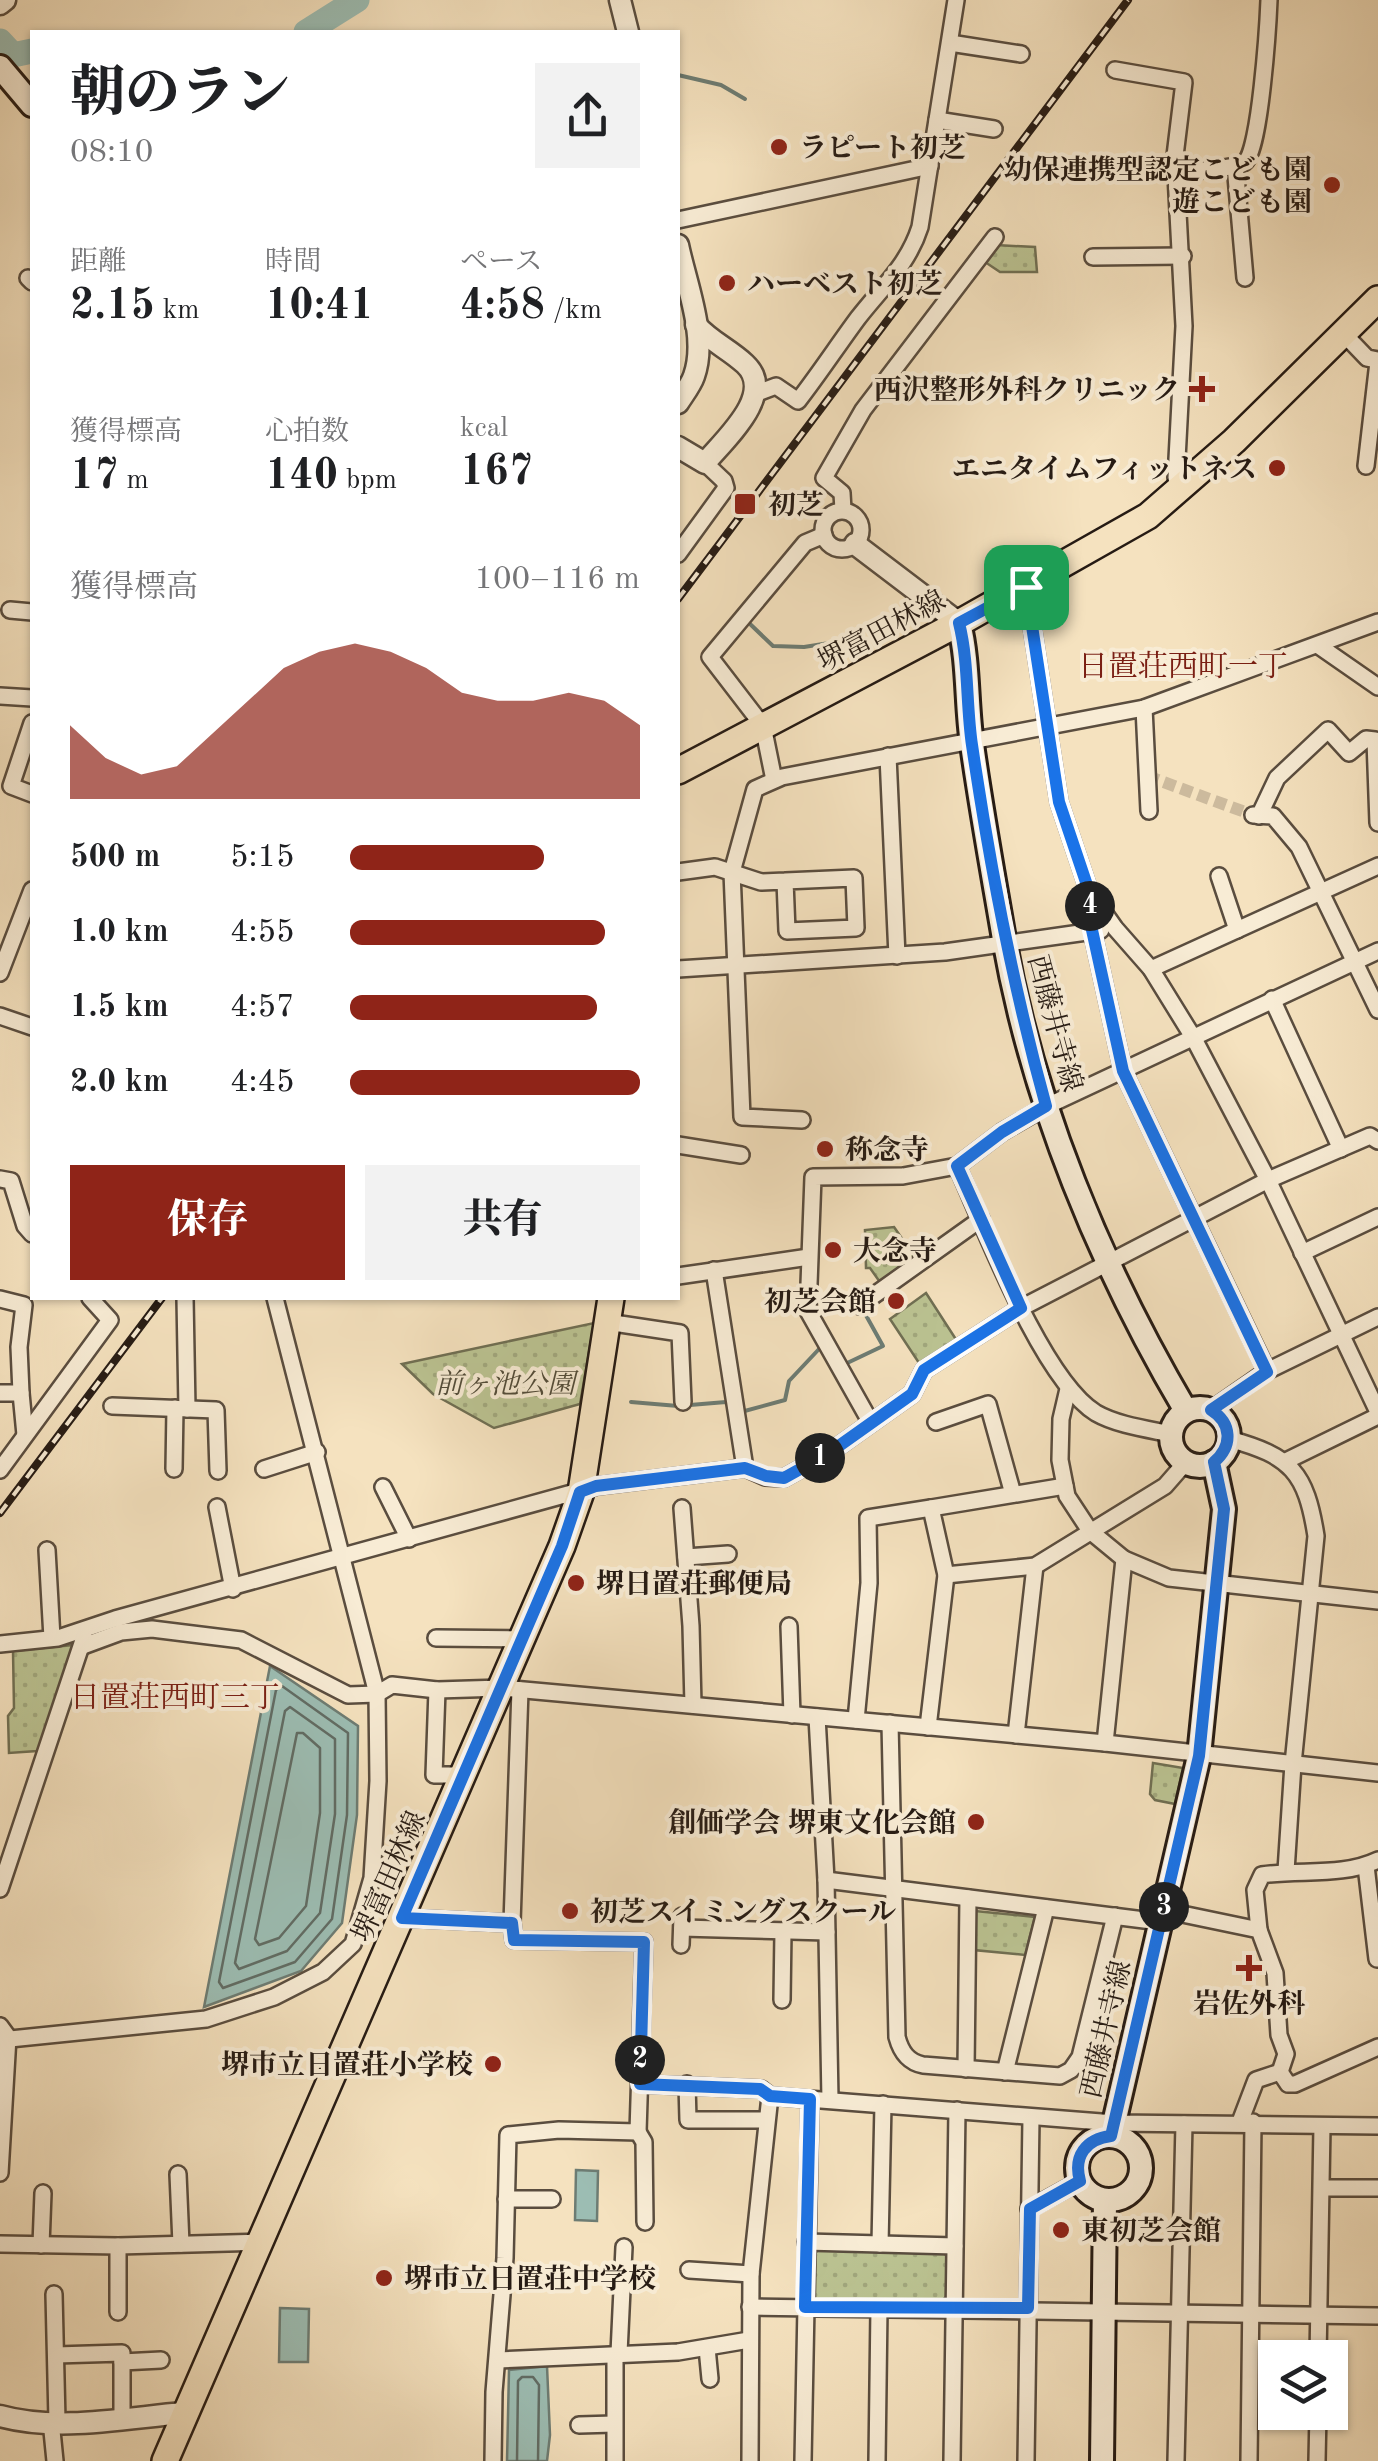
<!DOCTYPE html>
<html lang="ja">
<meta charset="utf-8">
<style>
:root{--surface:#fff;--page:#f2f2f2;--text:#202124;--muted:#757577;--accent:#8f2418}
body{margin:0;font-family:"Old Standard TT","Noto Serif JP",serif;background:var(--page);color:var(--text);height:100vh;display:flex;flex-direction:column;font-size:38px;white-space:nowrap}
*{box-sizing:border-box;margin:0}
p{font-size:32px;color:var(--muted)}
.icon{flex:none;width:55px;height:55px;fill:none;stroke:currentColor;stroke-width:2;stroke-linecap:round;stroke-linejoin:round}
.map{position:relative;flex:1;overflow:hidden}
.panel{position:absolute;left:30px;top:30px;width:650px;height:1270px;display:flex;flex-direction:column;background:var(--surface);border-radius:0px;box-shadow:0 2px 8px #0004}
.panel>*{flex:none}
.fabs{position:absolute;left:1258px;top:2340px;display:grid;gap:20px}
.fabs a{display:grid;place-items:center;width:90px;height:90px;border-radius:0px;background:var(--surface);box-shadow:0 2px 8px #0004;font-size:50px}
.pin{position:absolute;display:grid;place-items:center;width:85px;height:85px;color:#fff;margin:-42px;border-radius:20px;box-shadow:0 5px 15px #0006}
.km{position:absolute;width:50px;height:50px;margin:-25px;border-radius:50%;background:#222;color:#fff;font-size:28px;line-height:50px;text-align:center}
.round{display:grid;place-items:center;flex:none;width:105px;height:105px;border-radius:0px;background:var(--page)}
.overview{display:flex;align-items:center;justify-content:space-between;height:170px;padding:0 40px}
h1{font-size:55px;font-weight:800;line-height:75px}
.stats{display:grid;grid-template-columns:repeat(3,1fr);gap:15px;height:170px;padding:10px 40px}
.stats div{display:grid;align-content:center}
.stats b{font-size:42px;font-weight:800}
.stats small{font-size:28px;font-weight:400}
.stats p{font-size:28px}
.chart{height:280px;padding:20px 40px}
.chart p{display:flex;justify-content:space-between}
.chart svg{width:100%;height:180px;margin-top:10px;fill:var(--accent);opacity:.7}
.button{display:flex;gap:20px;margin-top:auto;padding:20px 40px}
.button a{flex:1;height:115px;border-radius:0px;background:var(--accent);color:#fff;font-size:40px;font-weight:800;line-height:115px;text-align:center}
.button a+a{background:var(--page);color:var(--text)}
ul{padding:0 40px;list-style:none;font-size:32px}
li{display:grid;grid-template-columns:160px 120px 1fr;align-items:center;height:75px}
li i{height:25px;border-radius:12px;background:var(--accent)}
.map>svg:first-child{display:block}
.park{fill:url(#park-dots);stroke:#706f53;stroke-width:2.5}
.water{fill:#9cbdb3;stroke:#6d7c73;stroke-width:2.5}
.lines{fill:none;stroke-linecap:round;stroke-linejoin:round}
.shore{stroke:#616c64;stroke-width:2.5}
.stream{stroke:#6d7c73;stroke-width:4}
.river{stroke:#9cbdb3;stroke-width:25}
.pedestrian-tunnel{stroke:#ccba9d;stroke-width:12;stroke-dasharray:12 6;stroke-linecap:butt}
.minor-casing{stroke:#5a4d3f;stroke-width:20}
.tertiary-casing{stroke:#5a4d3f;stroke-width:25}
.secondary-casing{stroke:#261b14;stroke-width:28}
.primary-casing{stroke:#261b14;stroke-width:30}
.minor{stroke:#f8ecd5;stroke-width:15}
.tertiary{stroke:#f8ecd5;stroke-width:20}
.secondary{stroke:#f8ecd5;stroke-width:22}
.primary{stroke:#f5e2bf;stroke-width:25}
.rail-casing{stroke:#261b14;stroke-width:8}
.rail{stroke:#f8ecd5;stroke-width:4;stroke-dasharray:11;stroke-linecap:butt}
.route-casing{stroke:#fff;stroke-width:20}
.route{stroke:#1a73e8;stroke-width:12}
.poi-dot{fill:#8f2418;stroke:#f8ecd5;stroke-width:4}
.labels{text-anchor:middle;stroke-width:8;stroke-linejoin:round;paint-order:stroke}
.poi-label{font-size:28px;font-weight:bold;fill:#261b14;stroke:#f8ecd5;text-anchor:start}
.street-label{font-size:28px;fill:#261b14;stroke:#f8ecd5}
.park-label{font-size:28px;font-style:italic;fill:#534d3a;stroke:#f8ecd5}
.neighbourhood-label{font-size:30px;fill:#7a1f14;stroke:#f8ecd5}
</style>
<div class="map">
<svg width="1378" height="2461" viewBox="0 0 1378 2461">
<defs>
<pattern id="park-dots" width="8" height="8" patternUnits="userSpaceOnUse" patternTransform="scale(2.5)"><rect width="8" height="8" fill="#bbc392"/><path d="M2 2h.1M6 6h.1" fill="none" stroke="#a1a77d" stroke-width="1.8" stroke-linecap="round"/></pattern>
</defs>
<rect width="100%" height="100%" fill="#f5e2bf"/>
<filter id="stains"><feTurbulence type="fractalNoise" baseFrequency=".002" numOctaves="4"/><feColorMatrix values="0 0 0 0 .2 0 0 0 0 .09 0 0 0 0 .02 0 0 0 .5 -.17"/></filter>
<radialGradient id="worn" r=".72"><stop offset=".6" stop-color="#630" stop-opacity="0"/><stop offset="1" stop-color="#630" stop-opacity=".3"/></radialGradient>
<!-- park -->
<g class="park">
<path d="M996 245 1035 247 1037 272H1000L985 262Z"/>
<path d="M894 1227 917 1260 882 1285 870 1268H866L865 1230Z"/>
<path d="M926 1293 957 1341 921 1366 890 1319Z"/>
<path d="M594 1323 580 1404 494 1428 433 1394 402 1364Z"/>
<path d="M73 1645 77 1650 49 1730 37 1751 9 1753 8 1716 14 1708 13 1651Z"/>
<path d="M1153 1763 1183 1768 1175 1804 1155 1800 1150 1794Z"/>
<path d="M975 1911 1035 1917 1025 1955 974 1950Z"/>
<path d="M818 2250 943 2252 947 2256 946 2297 941 2301 817 2300 812 2297 813 2255Z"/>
</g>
<!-- water -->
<g class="water">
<path d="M270 1666 358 1726 357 1815 342 1923 301 1971 204 2007Z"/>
<path d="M576 2170 598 2171 597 2221 575 2220Z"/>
<path d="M280 2308 309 2309 308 2362H279Z"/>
<path d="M547 2366 550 2435 547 2461H507L509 2370Z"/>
</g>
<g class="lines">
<!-- shore -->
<g class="shore">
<path d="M282 1686 348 1733 347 1815 332 1919 295 1962 223 1988 219 1982 276 1690Z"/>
<path d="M290 1707 335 1739V1814L320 1913 287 1951 239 1969 235 1963 285 1711Z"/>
<path d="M297 1733H303L320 1748V1813L306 1906 279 1938 259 1945 255 1939Z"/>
<path d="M517 2461 518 2381 522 2377H533L539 2385 538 2461"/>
</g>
<!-- stream -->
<g class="stream">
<path d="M678 75 721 85 745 99"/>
<path d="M1184 166 1214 162"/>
<path d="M749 623 773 646 804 647 861 638"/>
<path d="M843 1365 883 1346 863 1310"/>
<path d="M631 1402 678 1406 726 1402 729 1405"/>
<path d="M741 1412 785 1400 789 1381 820 1348 824 1349"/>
</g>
<!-- river -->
<g class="river">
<path d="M306 32 357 0"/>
<path d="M0 41 13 55 32 51"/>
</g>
<!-- pedestrian-tunnel -->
<path class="pedestrian-tunnel" d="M1147 776 1253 815"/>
<!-- minor casing -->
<g class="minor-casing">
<g id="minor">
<path d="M950 43 1021 54"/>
<path d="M1115 70 1184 82 1174 164 1176 175"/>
<path d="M937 120 994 129"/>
<path d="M1235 165 1245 278"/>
<path d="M678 220 930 166"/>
<path d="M1093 257 1183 256"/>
<path d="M28 278 32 282"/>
<path d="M1343 333 1367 358 1378 360"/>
<path d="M755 394 776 386 798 401C819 374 838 345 858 318 882 287 908 265 920 227L956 0"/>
<path d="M1366 466 1378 362"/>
<path d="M1183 488 1176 478 1184 326 1176 175C1195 168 1232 171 1245 162 1260 151 1268 25 1269 0"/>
<path d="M843 510 842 493 824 478 863 410 995 237"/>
<circle cx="842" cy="530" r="19"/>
<path d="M678 554 726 488 724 481 705 463"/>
<path d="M1026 587 1059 802 1089 891 1115 928 1151 969 1193 1037 1268 1180 1378 1412"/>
<path d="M10 610 32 612"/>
<path d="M1319 646 1378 687"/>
<path d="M0 696 32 698"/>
<path d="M1144 708 1149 811"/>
<path d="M32 723 11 786 32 794"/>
<path d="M888 756 897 956"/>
<path d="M774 780 763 726 710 657 805 543 824 535"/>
<path d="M1253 815 1273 816 1299 847 1378 1010"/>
<path d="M1259 816 1277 778 1328 730 1349 753 1366 739 1375 740 1378 823"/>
<path d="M678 872 715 867 761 882 854 878 856 928 787 931 785 881"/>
<path d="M1219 876 1237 930"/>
<path d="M1089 892 1092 930 1123 1071 1267 1371"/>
<path d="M678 969 945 952 1101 930"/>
<path d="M1151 969 1378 866"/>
<path d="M0 973 32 890"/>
<path d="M1272 999 1341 1149"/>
<path d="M0 1016 32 1027"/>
<path d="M802 1120 742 1117 732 872 755 789 782 777 1144 708 1378 622"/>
<path d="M678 1145 741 1155"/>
<path d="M957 1166C984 1226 1042 1380 1096 1413 1117 1425 1147 1429 1171 1434"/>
<path d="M0 1179 11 1181 25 1226 32 1234"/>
<path d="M1302 1253 1378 1217"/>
<path d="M714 1270 745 1468"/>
<path d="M678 1276 809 1257"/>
<path d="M185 1298 187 1409"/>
<path d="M0 1299 24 1305 19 1347 21 1393"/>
<path d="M859 1306 981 1219"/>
<path d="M607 1322 680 1333 683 1402"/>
<path d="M1068 1389 1061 1419 1060 1460 1067 1496 1090 1531 1124 1559 1169 1578 1378 1601"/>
<path d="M0 1393H21L25 1435"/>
<path d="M112 1406 216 1410 218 1471"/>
<path d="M1211 1410 1267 1371 1378 1317"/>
<path d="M936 1422 988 1404 1013 1494"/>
<path d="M871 1423 808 1311 813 1177 903 1176 957 1166 1002 1132 1047 1106 1378 951"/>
<path d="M1229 1439C1291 1456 1306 1472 1316 1536L1293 1764 1286 1871"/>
<path d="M1286 1461 1378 1416"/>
<path d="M174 1469 175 1408"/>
<path d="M264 1469 317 1452"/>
<path d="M0 1470 110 1320 90 1298"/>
<path d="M383 1487 409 1539"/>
<path d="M217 1507 233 1589"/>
<path d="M682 1508 691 1626 693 1705"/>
<path d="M47 1550 52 1638"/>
<path d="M686 1557 728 1554"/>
<path d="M946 1575 1035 1566 1165 1486 1186 1462"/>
<path d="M789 1626 792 1715"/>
<path d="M436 1638 523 1639"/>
<path d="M0 1644 58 1638 115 1619 597 1486 745 1468 765 1477 784 1478 829 1453 912 1394 924 1370 1021 1308 1268 1180 1370 1136 1378 1141"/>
<path d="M83 1646 121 1632 152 1629 241 1640 348 1695 377 1694 392 1685 437 1690 502 1688 1105 1743 1378 1773"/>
<path d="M437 1690 434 1775H464"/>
<path d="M817 1717 826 1880 830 2100"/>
<path d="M856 1720 869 1583 868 1518 931 1508"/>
<path d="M890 1723 897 2037C901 2052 908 2062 923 2065L1060 2076 1071 2070 1080 2057 1115 1916"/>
<path d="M928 1727 946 1575 931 1508 1065 1486"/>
<path d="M1016 1735 1035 1566"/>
<path d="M1105 1743 1124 1559"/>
<path d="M1366 1866 1377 1959"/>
<path d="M826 1880 1160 1922"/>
<path d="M0 1889 84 1637"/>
<path d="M1163 1910 1259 1930 1275 1973 1279 2035 1286 2054 1280 2072 1256 2080 1240 2122"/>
<path d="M402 1918 512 1923 514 1940 644 1942 638 2132 559 2130 508 2135 505 2258 494 2392 493 2461"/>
<path d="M512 1923 520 1690"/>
<path d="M682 1928 827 1932"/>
<path d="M1259 1930 1255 1890 1262 1875C1301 1869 1342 1877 1378 1860"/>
<path d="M681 1945 682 1916"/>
<path d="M782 2000 783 1931"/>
<path d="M0 2026 8 2037 0 2173"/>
<path d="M0 2040 206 2019 274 1997 323 1972 353 1944 372 1878 378 1781 377 1694 275 1298"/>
<path d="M966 2069 968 1898"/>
<path d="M1005 2072 1046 1908"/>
<path d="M1280 2072 1288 2084H1295L1378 2047"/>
<path d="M640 2084 761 2089 770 2096 1114 2123 1378 2126"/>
<path d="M687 2084 688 2120H766"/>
<path d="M638 2132 644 2142 645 2222"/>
<path d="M178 2174 181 2244"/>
<path d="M1322 2188H1378"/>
<path d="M506 2199H552"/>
<path d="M1029 2209 1080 2181"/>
<path d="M806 2242 955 2246"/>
<path d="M0 2244 118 2246 261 2242"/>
<path d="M880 2244 883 2104"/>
<path d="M41 2245 43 2193"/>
<path d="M689 2270 751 2274"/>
<path d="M54 2294 57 2421"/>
<path d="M750 2307 1378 2316"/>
<path d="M118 2312V2246"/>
<path d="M707 2348 710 2379"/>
<path d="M56 2355 122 2353V2418"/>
<path d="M1318 2358 1322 2126"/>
<path d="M498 2360 678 2352 749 2340"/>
<path d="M122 2362 161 2360"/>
<path d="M51 2421 55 2461"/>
<path d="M579 2425 614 2424"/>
<path d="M615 2461V2360L619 2353 624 2247"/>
<path d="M750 2461 751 2274 770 2096"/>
<path d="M803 2461 810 2099"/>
<path d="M877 2461 879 2308"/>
<path d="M952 2461 957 2110"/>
<path d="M1026 2461 1031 2118"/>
<path d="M1176 2461 1184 2124"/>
<path d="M1249 2461 1253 2122"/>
<path d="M1317 2461 1318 2412"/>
</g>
</g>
<!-- tertiary casing -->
<g class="tertiary-casing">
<g id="tertiary">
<path d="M620 0 628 32"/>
<path d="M0 4 5 0"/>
<path d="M678 245C686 284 708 337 694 376 691 385 683 395 678 403"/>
<path d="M678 447 705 463C724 440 777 394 745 364 729 349 710 341 696 325"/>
<path d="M855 544 959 623"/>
<path d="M0 2416C57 2432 125 2418 183 2413"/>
</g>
</g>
<!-- secondary casing -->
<g class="secondary-casing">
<g id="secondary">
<path d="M0 67 32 105"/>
<path d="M959 623C969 663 966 704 972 744 981 809 993 874 1004 939 1033 1104 1101 1267 1186 1411"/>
<circle cx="1200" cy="1437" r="29"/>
<path d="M1111 2136 1199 1756 1224 1509 1214 1462"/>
<circle cx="1109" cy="2168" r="32"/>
<path d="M1102 2461 1105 2200"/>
</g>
</g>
<!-- primary casing -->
<g class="primary-casing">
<g id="primary">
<path d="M678 771 959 623 1148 516 1234 441 1378 299"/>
<path d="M165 2461 562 1546 581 1492 611 1298"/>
</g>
</g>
<!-- minor -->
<use href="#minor" class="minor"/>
<!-- tertiary -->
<use href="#tertiary" class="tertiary"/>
<!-- secondary -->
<use href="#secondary" class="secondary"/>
<!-- primary -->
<use href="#primary" class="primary"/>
<!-- rail casing -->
<g class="rail-casing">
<g id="rail">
<path d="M678 599 1128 0"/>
<path d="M0 1513 162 1298"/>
</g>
</g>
<!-- rail -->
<use href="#rail" class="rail"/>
</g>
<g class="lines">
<!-- route casing -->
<g class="route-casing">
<path id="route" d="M1026 587 1059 802 1089 891 1092 930 1123 1071 1267 1372 1211 1410C1232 1423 1233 1446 1214 1462L1224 1509 1199 1756 1111 2136C1086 2139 1073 2156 1080 2181L1030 2209 1028 2308 805 2307 810 2099 770 2096 760 2089 640 2084 644 1942 514 1940 512 1923 402 1918 562 1546 580 1492 596 1486 745 1468 766 1476 784 1478 829 1453 912 1394 924 1370 1021 1308 957 1166 1002 1132 1046 1106C1013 987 990 867 972 745 966 705 969 663 959 623Z"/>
</g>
<!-- route -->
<use href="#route" class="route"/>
</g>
<!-- markers -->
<g class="poi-dot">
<circle cx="779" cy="147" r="10"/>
<circle cx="1332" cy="185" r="10"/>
<circle cx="727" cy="283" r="10"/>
<path d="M1197 374h10v10h10v10h-10v10h-10v-10h-10v-10h10z"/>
<circle cx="1277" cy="468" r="10"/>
<rect x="733" y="492" width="24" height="24" rx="5"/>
<circle cx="825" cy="1149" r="10"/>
<circle cx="833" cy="1250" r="10"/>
<circle cx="896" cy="1301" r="10"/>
<circle cx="576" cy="1583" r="10"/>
<circle cx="976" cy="1822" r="10"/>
<circle cx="570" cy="1911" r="10"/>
<path d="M1244 1953h10v10h10v10h-10v10h-10v-10h-10v-10h10z"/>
<circle cx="493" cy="2064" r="10"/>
<circle cx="1061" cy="2230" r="10"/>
<circle cx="384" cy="2278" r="10"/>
</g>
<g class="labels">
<!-- poi labels -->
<g class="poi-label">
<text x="799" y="157">ラピート初芝</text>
<text x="1312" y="179" text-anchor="end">幼保連携型認定こども園<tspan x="1312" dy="32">遊こども園</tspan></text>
<text x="747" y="293">ハーベスト初芝</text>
<text x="1180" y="399" text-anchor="end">西沢整形外科クリニック</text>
<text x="1257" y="478" text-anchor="end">エニタイムフィットネス</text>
<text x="768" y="514">初芝</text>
<text x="845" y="1159">称念寺</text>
<text x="853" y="1260">大念寺</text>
<text x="876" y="1311" text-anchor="end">初芝会館</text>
<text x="596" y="1593">堺日置荘郵便局</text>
<text x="956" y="1832" text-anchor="end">創価学会 堺東文化会館</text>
<text x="590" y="1921">初芝スイミングスクール</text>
<text x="1249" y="2013" text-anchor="middle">岩佐外科</text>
<text x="473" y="2074" text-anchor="end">堺市立日置荘小学校</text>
<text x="1081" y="2240">東初芝会館</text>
<text x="404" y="2288">堺市立日置荘中学校</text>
</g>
<!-- street labels -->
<g class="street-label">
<text transform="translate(881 630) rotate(-28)" y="10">堺富田林線</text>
<text transform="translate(1056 1023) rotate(75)" y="10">西藤井寺線</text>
<text transform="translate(388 1876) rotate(-66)" y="10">堺富田林線</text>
<text transform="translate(1105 2029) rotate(-77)" y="10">西藤井寺線</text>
</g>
<!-- park labels -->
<g class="park-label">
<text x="505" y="1393">前ヶ池公園</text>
</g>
<!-- neighbourhood labels -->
<g class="neighbourhood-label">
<text x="1183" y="676">日置荘西町一丁</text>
<text x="175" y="1707">日置荘西町三丁</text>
</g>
</g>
<rect width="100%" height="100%" filter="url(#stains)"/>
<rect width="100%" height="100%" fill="url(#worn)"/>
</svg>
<div class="fabs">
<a><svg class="icon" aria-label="layers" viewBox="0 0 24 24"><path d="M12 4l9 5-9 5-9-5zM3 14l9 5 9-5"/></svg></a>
</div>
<div class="pin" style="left:1026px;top:587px;background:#1e9e55"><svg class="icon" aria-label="arrive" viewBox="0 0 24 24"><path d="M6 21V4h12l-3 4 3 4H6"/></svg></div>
<b class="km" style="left:820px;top:1458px">1</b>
<b class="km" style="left:640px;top:2060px">2</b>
<b class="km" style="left:1164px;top:1907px">3</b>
<b class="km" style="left:1090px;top:906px">4</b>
<section class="panel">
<div class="overview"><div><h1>朝のラン</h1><p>08:10</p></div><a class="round"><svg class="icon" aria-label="share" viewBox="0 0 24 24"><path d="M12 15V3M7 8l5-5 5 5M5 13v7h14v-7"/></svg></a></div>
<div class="stats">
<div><p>距離</p><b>2.15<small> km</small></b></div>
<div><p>時間</p><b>10:41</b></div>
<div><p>ペース</p><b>4:58<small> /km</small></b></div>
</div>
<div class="stats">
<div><p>獲得標高</p><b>17<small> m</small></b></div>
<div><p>心拍数</p><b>140<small> bpm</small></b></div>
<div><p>kcal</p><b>167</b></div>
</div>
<div class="chart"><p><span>獲得標高</span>100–116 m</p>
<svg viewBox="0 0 160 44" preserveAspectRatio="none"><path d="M0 44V26L10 34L20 38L30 36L40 28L50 20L60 12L70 8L80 6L90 8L100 12L110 18L120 20L130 20L140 18L150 20L160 26V44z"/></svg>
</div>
<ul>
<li><b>500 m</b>5:15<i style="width:67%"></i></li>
<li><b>1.0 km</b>4:55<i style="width:88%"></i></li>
<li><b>1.5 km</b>4:57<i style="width:85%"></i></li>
<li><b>2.0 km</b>4:45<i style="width:100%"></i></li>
</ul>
<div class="button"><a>保存</a><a>共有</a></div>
</section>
</div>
